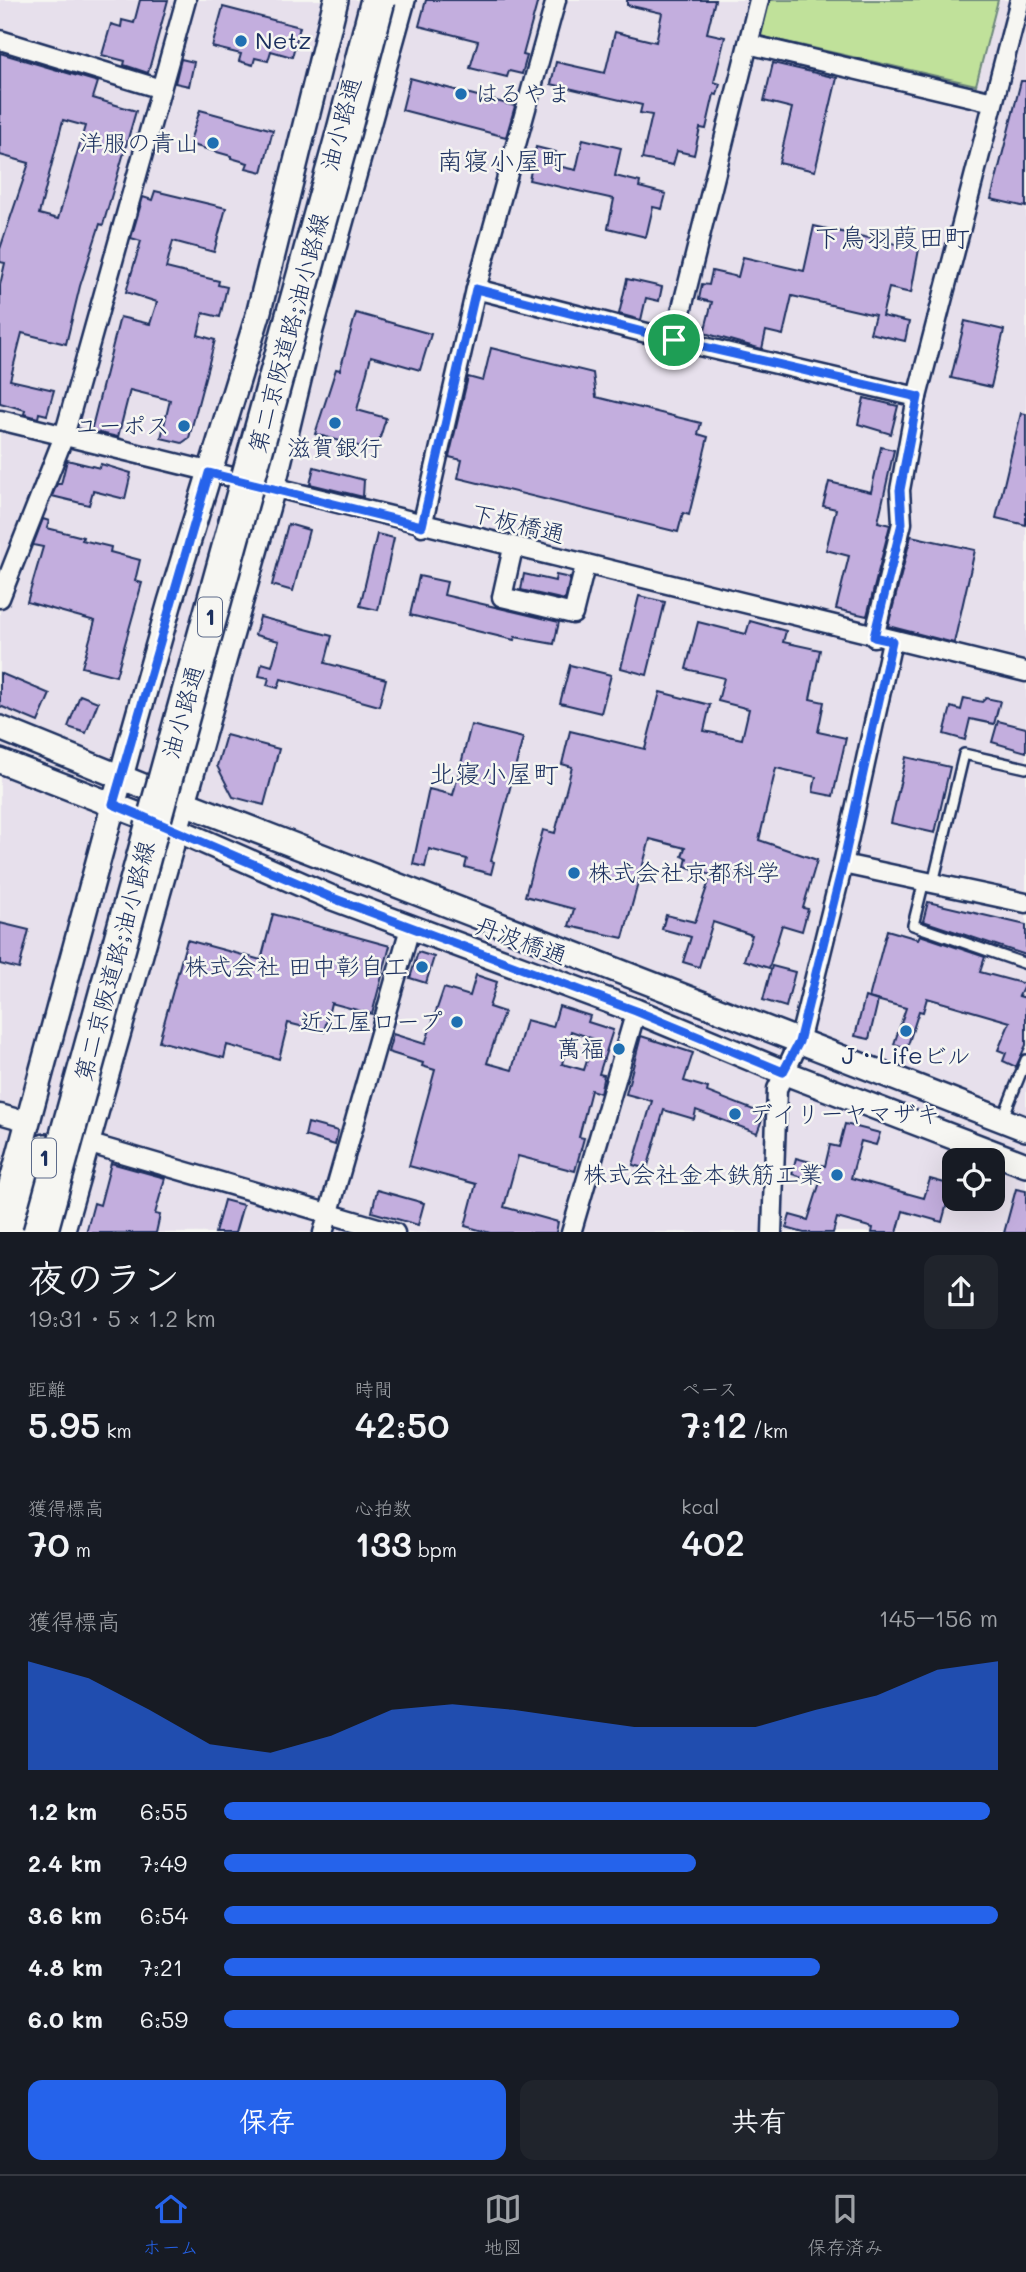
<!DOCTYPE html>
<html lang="ja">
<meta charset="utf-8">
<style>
:root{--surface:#171b24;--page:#20242c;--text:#f1f3f6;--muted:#9ea1a6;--line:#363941;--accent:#2563eb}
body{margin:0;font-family:Mali,"Klee One",sans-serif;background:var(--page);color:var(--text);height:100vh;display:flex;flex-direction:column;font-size:26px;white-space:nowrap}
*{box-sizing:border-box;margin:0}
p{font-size:23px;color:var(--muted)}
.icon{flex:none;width:38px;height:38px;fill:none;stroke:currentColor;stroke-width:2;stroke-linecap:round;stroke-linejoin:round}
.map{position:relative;height:1232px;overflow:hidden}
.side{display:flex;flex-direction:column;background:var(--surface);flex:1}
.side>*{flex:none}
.controls{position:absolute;left:942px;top:1148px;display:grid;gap:14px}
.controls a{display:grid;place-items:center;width:63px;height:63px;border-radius:14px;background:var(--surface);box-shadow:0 7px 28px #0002;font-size:35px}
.pin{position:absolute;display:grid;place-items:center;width:60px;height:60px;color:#fff;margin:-30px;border:4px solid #fff;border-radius:50%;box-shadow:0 2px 7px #0007}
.round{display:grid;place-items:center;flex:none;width:74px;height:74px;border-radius:14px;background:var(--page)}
.head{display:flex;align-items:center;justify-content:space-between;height:119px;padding:0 28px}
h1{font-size:38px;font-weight:600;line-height:52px}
.figures{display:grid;grid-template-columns:repeat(3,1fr);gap:10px;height:119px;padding:7px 28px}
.figures div{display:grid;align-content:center}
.figures b{font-size:35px;font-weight:600}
.figures small{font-size:19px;font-weight:400}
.figures p{font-size:19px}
.chart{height:196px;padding:14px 28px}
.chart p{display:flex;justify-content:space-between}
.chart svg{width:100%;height:126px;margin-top:7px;fill:var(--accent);opacity:.7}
.cta{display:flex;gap:14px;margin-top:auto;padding:14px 28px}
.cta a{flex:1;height:80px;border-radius:14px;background:var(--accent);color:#fff;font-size:28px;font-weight:600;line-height:80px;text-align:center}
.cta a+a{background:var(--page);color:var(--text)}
ul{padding:0 28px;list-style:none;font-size:23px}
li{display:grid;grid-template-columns:112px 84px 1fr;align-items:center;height:52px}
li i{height:18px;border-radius:9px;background:var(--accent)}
.tabs{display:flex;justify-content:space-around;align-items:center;height:98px;border-top:2px solid var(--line);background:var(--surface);font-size:19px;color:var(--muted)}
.tabs a{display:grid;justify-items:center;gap:4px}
.tabs .active{color:var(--accent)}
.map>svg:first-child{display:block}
.built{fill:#e7e0ec;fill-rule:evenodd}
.green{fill:#c0e19a;stroke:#6e887c;stroke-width:2}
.building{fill:#c3aede;stroke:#1b2f5e;stroke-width:2;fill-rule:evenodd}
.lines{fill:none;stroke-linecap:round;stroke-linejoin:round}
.service-casing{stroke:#1b2f5e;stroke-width:14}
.minor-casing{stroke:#1b2f5e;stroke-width:23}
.tertiary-casing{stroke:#1b2f5e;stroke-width:28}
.motorway-casing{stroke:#1b2f5e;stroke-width:38}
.service{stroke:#f6f6f2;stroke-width:9}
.minor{stroke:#f6f6f2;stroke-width:18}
.tertiary{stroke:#f6f6f2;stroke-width:23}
.motorway{stroke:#f6f6f2;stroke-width:33}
.motorway-bridge-casing{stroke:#1b2f5e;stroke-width:38;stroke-linecap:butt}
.motorway-bridge{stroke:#f6f6f2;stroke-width:33}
.route-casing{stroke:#fff;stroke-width:14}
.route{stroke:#2563eb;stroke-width:9}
.poi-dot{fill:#1f6fb2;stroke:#f6f6f2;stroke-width:2.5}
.labels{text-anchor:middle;stroke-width:5;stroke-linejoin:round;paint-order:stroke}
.shield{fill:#f6f6f2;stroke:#5d6b8a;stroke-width:2}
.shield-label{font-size:23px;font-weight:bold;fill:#1b2f5e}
.poi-label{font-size:24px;fill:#1b2f5e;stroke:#f6f6f2;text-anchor:end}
.street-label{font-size:24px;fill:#1b2f5e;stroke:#f6f6f2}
.neighbourhood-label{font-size:26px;fill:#1b2f5e;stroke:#f6f6f2}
</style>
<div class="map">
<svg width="1026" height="1233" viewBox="0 0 1026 1233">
<rect width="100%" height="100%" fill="#f6f6f2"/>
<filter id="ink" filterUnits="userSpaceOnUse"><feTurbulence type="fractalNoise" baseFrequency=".0143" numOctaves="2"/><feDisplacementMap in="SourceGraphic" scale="14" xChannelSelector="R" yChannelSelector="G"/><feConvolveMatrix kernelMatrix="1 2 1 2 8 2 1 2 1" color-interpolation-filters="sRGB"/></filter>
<g filter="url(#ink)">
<!-- built -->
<path class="built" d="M0 0H1026V1232L0 1233ZM954 1160H992V1199H954Z"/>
<!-- green -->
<path class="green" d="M768 0H998L976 85 760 36Z"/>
<!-- building -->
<g class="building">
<path d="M140 0H168L148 73 124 65 125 61 102 55 111 24 121 27 122 20 134 23Z"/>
<path d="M426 0H538L523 55 527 56 522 74 509 71 507 77 470 68 478 41 419 26Z"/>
<path d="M627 0H715L707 33 725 37 714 82 720 84 717 95 714 94 706 129 700 128 694 155 677 151 673 165 642 159 652 115 640 113 642 105 551 84 556 62 605 73 615 32 656 42 662 13 627 5Z"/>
<path d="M223 7 300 27 292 57 271 51 268 61 255 58 253 65 239 61 241 54 212 47Z"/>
<path d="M0 53 98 82 93 98 136 111 103 225 100 224 80 286 66 344 22 333 10 380 54 390 47 415 39 413 38 418 24 414 25 410 0 403V285L5 263 0 262V249L29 163 0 155ZM63 120 85 126 58 219 39 214Z"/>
<path d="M181 59 194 62 189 86 175 83Z"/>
<path d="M773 63 837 78 815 171 779 163 792 108 764 101Z"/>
<path d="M410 78 515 106 506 137 402 110Z"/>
<path d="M1021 81H1026V207L991 199Z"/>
<path d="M200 110 273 130 262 172 246 168 248 163 231 158V156L189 144Z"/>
<path d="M583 139 621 148 615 176 640 182 639 187 666 194 662 209 653 207 646 237 608 228 614 199 529 180 536 147 556 152 553 165 576 170Z"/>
<path d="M155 191 226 208 214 252 173 241 166 268 219 281 218 285 227 287 220 317 203 313 198 335 215 340 189 438 182 443 161 438 170 400 130 390 118 437 91 431 120 317 150 324 157 302 126 292 141 241 131 238 143 197 152 200Z"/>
<path d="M814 226 919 249 911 293 889 288 882 316 909 322 905 341 870 333 875 315 792 296 783 335 766 331 762 349 704 333 712 302 699 299 702 284 709 285 712 271 738 277 743 257 804 271Z"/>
<path d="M627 279 662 287 659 301 646 298 641 320 619 314Z"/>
<path d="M356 313 431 334 420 370 371 356 357 410 386 418 376 451 315 434 336 369 340 370Z"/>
<path d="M965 321 1004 330 991 387 951 378Z"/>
<path d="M491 348 593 373 596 397 701 423 698 434 708 437 689 515 683 513 678 532 458 478 462 460 449 457 468 377 483 381Z"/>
<path d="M864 398 898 406 891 434 858 424Z"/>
<path d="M1021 413 1026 414V525L996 518Z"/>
<path d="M881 447 894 450 878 522 890 525 867 616 836 609 849 556 826 550 836 509 823 506 829 482 871 492Z"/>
<path d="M67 460 100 468 101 464 131 473 125 499 93 491 89 505 52 496 57 484H61Z"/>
<path d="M314 467 364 480 363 497 310 484Z"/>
<path d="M43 519 49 521 47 528 83 537 82 540 111 547 110 552 140 560 135 581 142 583 116 676 82 667 95 621 27 602 43 547 33 545Z"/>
<path d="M288 524 309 530 293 591 272 585Z"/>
<path d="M377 534 394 538 378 610 360 606Z"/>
<path d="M911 536 975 550 954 643 888 626Z"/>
<path d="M524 574 555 581 556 575 570 578 565 600 521 590Z"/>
<path d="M419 576 447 582 444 595 559 622 554 644 515 637 514 640 410 615Z"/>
<path d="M639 596 665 602 647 675 621 668Z"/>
<path d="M260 617 332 636 325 663 386 679 379 706 281 679 278 688 267 685 269 678 259 676 262 663 272 666 279 641 255 635Z"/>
<path d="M750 621 786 631 783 642 820 650 810 699 824 702 818 732 846 738 833 796 813 792 816 777 776 768 759 840 817 860 803 908 808 909 802 931 782 925 769 968 744 960 752 935 713 922 699 967 683 962 691 937 662 929 666 915 695 922 711 875 685 866 687 858 682 856 685 848 650 839 623 938 569 926 574 909 525 896 543 830 555 833 572 767 562 764 570 731 645 749 660 692 710 705 704 731 742 739 749 709 718 701 724 678 686 669 698 622 746 634Z"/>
<path d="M570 665 611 675 601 713 560 703Z"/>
<path d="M0 673 50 694 38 722 0 706Z"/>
<path d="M80 695 98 702 86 733 68 727Z"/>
<path d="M964 698 982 702 986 698 1000 701 994 724 970 719 965 740 944 734 951 707 961 710Z"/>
<path d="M998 721 1026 728V752L992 742Z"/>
<path d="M471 725 523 738 491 861 494 862 491 874 465 867 467 859 429 849 425 867 413 864 429 789 453 795Z"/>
<path d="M226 735 279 749 264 805 233 797 217 766Z"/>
<path d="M906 757 950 767 935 833 891 823Z"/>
<path d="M928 902 1026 925V955L923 921Z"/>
<path d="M273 914 390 946 372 1014 331 1003 324 1032 288 1023 279 1059 227 1045 224 1058 159 1041 187 940 261 960Z"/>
<path d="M0 923 29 930 19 969 0 964Z"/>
<path d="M887 930 918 939 920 935 985 957 980 972 1025 984 1019 996 1026 998V1045L1016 1067 1003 1061 1006 1053 998 1050 1010 1022 927 998 923 1012 919 1011 907 1048 894 1044 906 1008 869 998Z"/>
<path d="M418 952 434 957 426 983 410 978Z"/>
<path d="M772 966 795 972 786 1007 763 1000Z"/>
<path d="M476 975 497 982 489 1007 504 1012 487 1063 512 1070 526 1020 553 1027 559 1006 590 1016 588 1022 613 1030 599 1074 604 1075 600 1093 591 1090 579 1137 584 1138 575 1171 518 1156 504 1207 558 1222 556 1233H490L465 1226 476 1184 409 1166 435 1070 422 1066 423 1063 388 1052 393 1034 425 1044 444 988 470 996ZM571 1031 594 1039 584 1070 562 1064Z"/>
<path d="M865 997 878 1001 869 1039 855 1036Z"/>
<path d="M641 1036 693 1053 684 1081 708 1088 707 1092 764 1114 757 1133 696 1110 694 1119 664 1110 647 1169 633 1165 652 1101 626 1094Z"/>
<path d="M308 1123 338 1131 335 1145 305 1136Z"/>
<path d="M845 1124 880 1133 876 1145 861 1141 851 1178 924 1198 930 1179 952 1185 942 1222 903 1211 897 1233H872L873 1228 837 1218 833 1233H804L786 1228 790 1215 808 1220 820 1182 792 1174 796 1158 825 1166 830 1145 839 1147Z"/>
<path d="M111 1163 165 1178 155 1214 160 1215 156 1233H86L94 1203 100 1205Z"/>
<path d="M1016 1189 1026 1191V1233H1004Z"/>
<path d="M377 1190 424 1203 418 1225 372 1212Z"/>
<path d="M224 1200 243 1205 235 1233H215Z"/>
</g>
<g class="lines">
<!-- service casing -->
<g class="service-casing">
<g id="service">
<path d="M924 881 913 925 1026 964"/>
<path d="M933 883 964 754 1026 768"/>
<path d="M1002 1120 1026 1060"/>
</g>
</g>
<!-- minor casing -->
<g class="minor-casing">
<g id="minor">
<path d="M0 40 161 89"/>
<path d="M748 44 993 102"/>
<path d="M476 289 674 340 917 397"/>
<path d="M674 340 759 0"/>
<path d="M0 420 1026 672"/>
<path d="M422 526 476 289 556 0"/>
<path d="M513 548 502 597 573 614 585 566"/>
<path d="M0 598 64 436 186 0"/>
<path d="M874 637 902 523 900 490 917 397 1020 0"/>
<path d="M843 864 1026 903"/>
<path d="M0 1114 28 1122"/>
<path d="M87 1143 395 1233"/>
<path d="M323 1233 410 928"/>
<path d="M571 1233 636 1011"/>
<path d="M772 1233 777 1089 799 1042 843 864 892 641"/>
</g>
</g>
<!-- tertiary casing -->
<g class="tertiary-casing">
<g id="tertiary">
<path d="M0 728 185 803 1026 1129"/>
<path d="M0 761 175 829 330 897 636 1011 783 1072 1026 1165"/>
<path d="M0 1225 129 747 170 602 258 315 336 0"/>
<path d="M62 1233 273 488 311 330 403 0"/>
</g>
</g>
<!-- motorway casing -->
<g class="motorway-casing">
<path id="motorway" d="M22 1233 46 1151"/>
</g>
<!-- service -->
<use href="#service" class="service"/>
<!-- minor -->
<use href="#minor" class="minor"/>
<!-- tertiary -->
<use href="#tertiary" class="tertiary"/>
<!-- motorway -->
<use href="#motorway" class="motorway"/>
<!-- motorway-bridge casing -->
<g class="motorway-bridge-casing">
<path id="motorway-bridge" d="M40 1233 343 134 378 0"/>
</g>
<!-- motorway-bridge -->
<use href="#motorway-bridge" class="motorway-bridge"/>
</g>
</g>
<g class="lines" filter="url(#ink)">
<!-- route casing -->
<g class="route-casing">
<path id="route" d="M476 289 674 340 918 397 900 490 902 523 874 637 892 641 843 864 799 1042 783 1072 636 1011 330 897 113 804 209 473 422 526Z"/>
</g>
<!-- route -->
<use href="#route" class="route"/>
</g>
<!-- markers -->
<g class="poi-dot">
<circle cx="241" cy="41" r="7"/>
<circle cx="461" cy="94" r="7"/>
<circle cx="213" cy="143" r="7"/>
<circle cx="335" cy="423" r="7"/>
<circle cx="184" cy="426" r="7"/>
<circle cx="574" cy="873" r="7"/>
<circle cx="422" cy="967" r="7"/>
<circle cx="457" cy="1022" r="7"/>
<circle cx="906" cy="1031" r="7"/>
<circle cx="619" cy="1049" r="7"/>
<circle cx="735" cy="1114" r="7"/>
<circle cx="837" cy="1175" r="7"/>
</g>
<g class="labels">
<!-- shield labels -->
<g class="shield">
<rect x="198" y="597.5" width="24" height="39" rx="5"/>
<rect x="32" y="1138.5" width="24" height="39" rx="5"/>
</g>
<g class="shield-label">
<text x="210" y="625">1</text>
<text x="44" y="1166">1</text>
</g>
<!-- poi labels -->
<g class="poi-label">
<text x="255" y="49" text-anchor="start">Netz</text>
<text x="475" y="102" text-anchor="start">はるやま</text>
<text x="199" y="151">洋服の青山</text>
<text x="170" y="434">ユーポス</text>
<text x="335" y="456" text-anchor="middle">滋賀銀行</text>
<text x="588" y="881" text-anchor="start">株式会社京都科学</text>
<text x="408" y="975">株式会社 田中彰自工</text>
<text x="443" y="1030">近江屋ロープ</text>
<text x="605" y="1057">萬福</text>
<text x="906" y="1064" text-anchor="middle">J・Lifeビル</text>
<text x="749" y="1122" text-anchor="start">デイリーヤマザキ</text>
<text x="823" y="1183">株式会社金本鉄筋工業</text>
</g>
<!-- street labels -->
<g class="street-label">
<text transform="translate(341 124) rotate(-75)" y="8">油小路通</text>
<text transform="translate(289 333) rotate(-75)" y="8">第二京阪道路;油小路線</text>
<text transform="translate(518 524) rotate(14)" y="8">下板橋通</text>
<text transform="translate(183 712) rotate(-74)" y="8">油小路通</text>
<text transform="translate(521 941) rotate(20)" y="8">丹波橋通</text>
<text transform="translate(115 961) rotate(-75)" y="8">第二京阪道路;油小路線</text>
</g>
<!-- neighbourhood labels -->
<g class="neighbourhood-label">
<text x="502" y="170">南寝小屋町</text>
<text x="892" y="247">下鳥羽葭田町</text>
<text x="494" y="783">北寝小屋町</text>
</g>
</g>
</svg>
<div class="controls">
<a><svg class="icon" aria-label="locate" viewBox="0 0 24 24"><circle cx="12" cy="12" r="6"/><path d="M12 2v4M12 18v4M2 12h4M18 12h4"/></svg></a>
</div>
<div class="pin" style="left:674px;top:340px;background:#1e9e55"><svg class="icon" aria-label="arrive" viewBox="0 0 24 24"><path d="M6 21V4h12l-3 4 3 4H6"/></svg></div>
</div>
<section class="side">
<div class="head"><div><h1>夜のラン</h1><p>19:31 · 5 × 1.2 km</p></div><a class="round"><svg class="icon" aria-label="share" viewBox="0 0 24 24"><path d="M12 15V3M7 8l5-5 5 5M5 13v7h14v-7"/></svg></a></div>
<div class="figures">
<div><p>距離</p><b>5.95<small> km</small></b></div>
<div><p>時間</p><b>42:50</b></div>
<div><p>ペース</p><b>7:12<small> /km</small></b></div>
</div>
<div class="figures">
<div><p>獲得標高</p><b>70<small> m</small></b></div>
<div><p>心拍数</p><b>133<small> bpm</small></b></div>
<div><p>kcal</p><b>402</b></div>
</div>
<div class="chart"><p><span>獲得標高</span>145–156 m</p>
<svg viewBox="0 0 160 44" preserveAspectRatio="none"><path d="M0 44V6L10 12L20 23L30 35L40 38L50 32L60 23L70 21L80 23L90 26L100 29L110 29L120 29L130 23L140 18L150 9L160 6V44z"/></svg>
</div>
<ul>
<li><b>1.2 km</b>6:55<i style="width:99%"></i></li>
<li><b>2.4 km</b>7:49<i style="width:61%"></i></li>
<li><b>3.6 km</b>6:54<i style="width:100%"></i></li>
<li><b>4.8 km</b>7:21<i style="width:77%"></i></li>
<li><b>6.0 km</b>6:59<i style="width:95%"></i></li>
</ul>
<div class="cta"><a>保存</a><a>共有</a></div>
</section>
<nav class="tabs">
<a class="active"><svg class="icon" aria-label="home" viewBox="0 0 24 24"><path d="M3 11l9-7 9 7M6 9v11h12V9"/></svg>ホーム</a>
<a><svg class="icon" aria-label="map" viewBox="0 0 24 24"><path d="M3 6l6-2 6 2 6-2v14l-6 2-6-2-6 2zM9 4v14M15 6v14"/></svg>地図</a>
<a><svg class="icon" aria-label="saved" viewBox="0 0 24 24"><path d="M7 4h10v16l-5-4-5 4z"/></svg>保存済み</a>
</nav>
